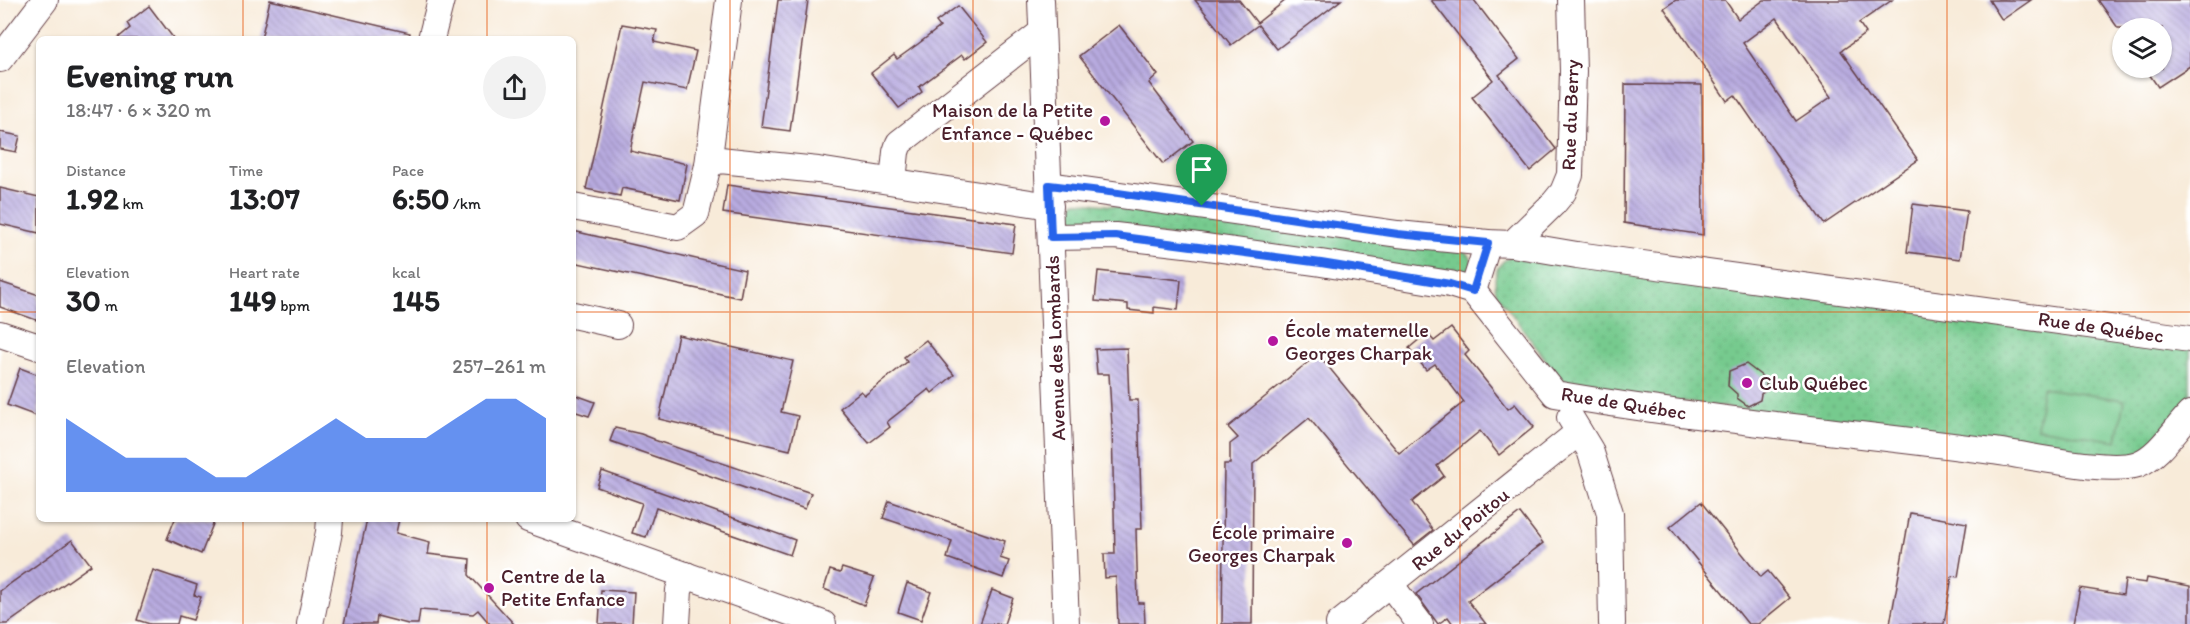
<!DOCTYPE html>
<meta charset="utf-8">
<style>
:root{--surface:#fff;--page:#f2f2f2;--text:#202124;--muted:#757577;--accent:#2563eb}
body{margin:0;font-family:Itim,sans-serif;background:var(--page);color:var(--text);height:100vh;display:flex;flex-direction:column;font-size:22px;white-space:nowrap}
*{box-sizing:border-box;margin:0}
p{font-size:20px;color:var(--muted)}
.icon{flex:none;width:33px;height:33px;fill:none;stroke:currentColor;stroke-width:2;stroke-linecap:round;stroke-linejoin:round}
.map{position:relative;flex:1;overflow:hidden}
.details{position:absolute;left:36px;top:36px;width:540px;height:486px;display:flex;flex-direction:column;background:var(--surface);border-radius:9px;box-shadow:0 2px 4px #0004}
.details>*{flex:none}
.tools{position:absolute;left:2112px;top:18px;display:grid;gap:12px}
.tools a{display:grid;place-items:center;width:60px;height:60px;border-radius:50%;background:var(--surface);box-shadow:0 2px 4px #0004;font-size:30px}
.pin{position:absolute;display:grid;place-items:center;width:51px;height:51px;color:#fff;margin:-62px -26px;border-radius:50% 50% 50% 0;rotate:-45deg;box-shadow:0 0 6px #0007}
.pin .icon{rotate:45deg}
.round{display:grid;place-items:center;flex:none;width:63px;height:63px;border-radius:32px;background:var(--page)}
.head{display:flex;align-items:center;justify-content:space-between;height:102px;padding:0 30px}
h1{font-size:33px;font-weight:800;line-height:45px}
.metrics{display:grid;grid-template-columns:repeat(3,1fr);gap:9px;height:102px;padding:6px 30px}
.metrics div{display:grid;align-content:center}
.metrics b{font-size:30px;font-weight:800}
.metrics small{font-size:16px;font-weight:400}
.metrics p{font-size:16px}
.chart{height:168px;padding:12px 30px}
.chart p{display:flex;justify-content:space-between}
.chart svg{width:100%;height:108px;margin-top:6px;fill:var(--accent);opacity:.7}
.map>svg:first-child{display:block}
.grass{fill:url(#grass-dots);stroke:#60745c;stroke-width:1.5}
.garden{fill:#76ca8e;stroke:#60745c;stroke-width:1.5}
.building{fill:url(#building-back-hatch);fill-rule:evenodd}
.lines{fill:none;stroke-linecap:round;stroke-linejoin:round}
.minor-casing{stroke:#643e45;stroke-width:28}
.minor{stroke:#fff;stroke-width:26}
.route-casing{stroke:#fff;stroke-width:12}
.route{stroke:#2563eb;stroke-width:8}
.grid{fill:none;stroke:#e8590c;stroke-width:1.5;stroke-opacity:0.55}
.poi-dot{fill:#b5179e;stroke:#fff;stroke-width:2}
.labels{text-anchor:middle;stroke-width:5;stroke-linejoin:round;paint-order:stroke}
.poi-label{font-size:20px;fill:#4a1f2b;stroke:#fff;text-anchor:start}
.street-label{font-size:20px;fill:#4a1f2b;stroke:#fff}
</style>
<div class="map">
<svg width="2190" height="624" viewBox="0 0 2190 624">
<defs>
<pattern id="grass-dots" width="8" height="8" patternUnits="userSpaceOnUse" patternTransform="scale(1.5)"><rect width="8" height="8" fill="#76ca8e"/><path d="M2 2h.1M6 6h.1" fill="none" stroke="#68ad7b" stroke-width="1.8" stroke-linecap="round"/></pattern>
<pattern id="building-back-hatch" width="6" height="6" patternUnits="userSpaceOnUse" patternTransform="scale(1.5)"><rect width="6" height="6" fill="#b8abe0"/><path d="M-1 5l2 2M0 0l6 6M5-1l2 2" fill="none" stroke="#988bb6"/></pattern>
</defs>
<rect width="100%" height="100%" fill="#fff"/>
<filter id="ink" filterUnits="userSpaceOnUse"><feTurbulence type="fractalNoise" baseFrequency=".0167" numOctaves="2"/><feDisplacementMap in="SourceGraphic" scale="12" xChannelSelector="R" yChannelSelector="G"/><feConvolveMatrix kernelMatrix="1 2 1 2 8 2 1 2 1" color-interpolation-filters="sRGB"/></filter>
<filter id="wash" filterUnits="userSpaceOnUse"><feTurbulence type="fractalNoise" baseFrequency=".008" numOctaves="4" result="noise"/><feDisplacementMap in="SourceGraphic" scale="24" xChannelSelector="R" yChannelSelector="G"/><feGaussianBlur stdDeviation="1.35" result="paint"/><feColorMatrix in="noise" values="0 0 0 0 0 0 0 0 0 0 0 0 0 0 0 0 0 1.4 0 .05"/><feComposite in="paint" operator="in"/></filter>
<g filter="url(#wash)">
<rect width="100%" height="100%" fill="#f8ebd9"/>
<!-- grass -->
<g class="grass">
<path d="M1075 201 1463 250C1476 259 1474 266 1463 277L1086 225 1077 222 1071 217 1072 206Z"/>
<path d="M1516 253 2190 344V402L2154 445 2124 460 1583 389 1567 383 1556 374 1496 293C1493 272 1496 263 1516 253Z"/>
</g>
<!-- garden -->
<path class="garden" d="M2042 388 2124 400 2117 441 2037 428Z"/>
<g id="blocks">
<!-- building -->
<g class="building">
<path d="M270 0 410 33 409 39H261Z"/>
<path d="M778 0H808L790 131 761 127Z"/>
<path d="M1195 0H1239L1257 23 1286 0H1341L1277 49 1258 25 1231 45Z"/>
<path d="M1431 0H1474L1519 59 1499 75 1556 149 1530 171 1472 97 1493 80Z"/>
<path d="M1676 0H1725L1738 19 1764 0H1892L1859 23 1866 33 1841 51 1918 160 1824 224 1735 95 1727 101 1664 8ZM1777 18 1831 97 1796 121 1743 43Z"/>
<path d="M1989 0H2031L2002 20Z"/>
<path d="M2098 0H2190V66L2158 87 2145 68H2162V28H2118Z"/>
<path d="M149 6 174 39H117L130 28 127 23Z"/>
<path d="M958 6 987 42 965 59 962 55 919 87 922 92 899 108 871 73 894 55 897 59 918 44 940 27 936 22Z"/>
<path d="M622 24 657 30 654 42 696 51 687 90 645 82 630 151 687 164 680 200 622 188 620 196 586 189Z"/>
<path d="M1119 25 1158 75 1149 83 1193 141 1163 164 1079 56Z"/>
<path d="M1625 84 1702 85 1703 235 1624 223Z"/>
<path d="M0 132 20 136 16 152 0 149Z"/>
<path d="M727 185 1016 224 1012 253 723 213Z"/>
<path d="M0 188 39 197V233L0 224Z"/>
<path d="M1913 204 1967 211 1960 259 1907 252Z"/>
<path d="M573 231 745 270 740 298 573 262Z"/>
<path d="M1098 271 1181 280 1178 310 1154 307V313L1128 310V304L1095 301Z"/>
<path d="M0 282 39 295V321L0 307Z"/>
<path d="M1451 328 1469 351 1465 355 1508 409 1515 404 1534 427 1499 455 1480 431 1437 466 1444 476 1412 502 1433 530 1414 545 1309 418 1253 464 1252 624H1222L1224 464H1230V444L1238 438 1228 427 1318 354 1399 453 1464 402 1435 364 1426 370 1409 348 1427 333 1434 341Z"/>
<path d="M678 335 793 361 781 412 798 416 790 450 659 419Z"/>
<path d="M926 340 954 375 932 393 929 389 887 422 890 427 869 443 840 408 861 391 865 395 887 378 907 362 904 357Z"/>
<path d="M1127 348 1129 400H1138L1142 529H1136L1138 603H1144L1145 624H1118L1116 577 1105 578 1104 554H1115L1112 426 1109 374H1097L1095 349Z"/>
<path d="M1746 364 1767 380 1765 391 1761 394 1760 400 1748 406 1737 398V394L1728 386 1729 371Z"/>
<path d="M20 368 39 375V417L7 405Z"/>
<path d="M573 394 595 402 589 416 573 411Z"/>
<path d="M615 428 641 434 654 439V440L811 493 805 509 610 441Z"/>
<path d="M602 471 795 540 790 555 656 508 646 537 632 533 642 503 597 487Z"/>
<path d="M889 501 1005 541 1000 558 1009 561 1003 578 947 558 952 541 883 518Z"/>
<path d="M1701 502 1761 577 1768 571 1790 598 1758 624H1748L1670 527Z"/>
<path d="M1520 513 1543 543 1468 601 1486 624H1453L1448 617 1438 624 1416 594Z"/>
<path d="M1910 513 1967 523 1958 577 1952 576 1944 624H1890Z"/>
<path d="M175 519H215L201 554 167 539Z"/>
<path d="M367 519H399L396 533 430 542 428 554 470 559 469 575 514 624H490L478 610 473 614 420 610 418 624H408L377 616 376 624H344Z"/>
<path d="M72 540 91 565 7 624H0V591Z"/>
<path d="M842 568 874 578 864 605 824 589 830 570 840 573Z"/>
<path d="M153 570 197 585 194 595 201 597 193 620 179 616 177 624H150L137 620Z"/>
<path d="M2147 578 2190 586V624H2073L2080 588 2123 595 2125 580 2146 583Z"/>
<path d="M907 583 931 592 921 620 898 612Z"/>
<path d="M601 590 634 592 632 624H599Z"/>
<path d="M992 590 1013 598 1004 624H980Z"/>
</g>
</g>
</g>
<g filter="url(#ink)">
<use href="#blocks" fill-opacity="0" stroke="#643e45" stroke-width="1.5"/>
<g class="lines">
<!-- minor casing -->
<g class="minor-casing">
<g id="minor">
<path d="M1041 0 1066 624"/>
<path d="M431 39 441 0"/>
<path d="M0 59 45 0"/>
<path d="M708 165 720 160 818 170 1050 206"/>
<path d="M893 181 896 152 899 143 1042 32"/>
<path d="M1049 185 1398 234 1488 243 1512 244 1577 255 2190 339"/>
<path d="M573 207 678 227 696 214 708 165 729 0"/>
<path d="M1051 237 1115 236 1185 244 1321 263 1450 284 1473 291 1555 394C1700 419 1847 432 1993 451 2028 455 2108 474 2138 464 2159 456 2175 429 2190 414"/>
<path d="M1512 244 1554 203 1563 192 1570 175 1573 71 1571 0"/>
<path d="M1473 291 1488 243"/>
<path d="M573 315 618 325"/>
<path d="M0 334 39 347"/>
<path d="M1570 417 1590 450 1610 513 1612 624"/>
<path d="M528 519 823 624"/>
<path d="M1390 584 1420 624"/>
<path d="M310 624 329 532 330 519"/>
<path d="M677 624 679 590 686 575"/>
<path d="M1339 624 1579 432"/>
</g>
</g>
<!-- minor -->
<use href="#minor" class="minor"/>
</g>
</g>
<g class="lines" filter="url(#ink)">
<!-- route casing -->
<g class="route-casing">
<path id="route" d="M1049 185 1118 193 1398 234 1488 243 1473 291 1450 284 1321 263 1115 236 1051 237Z"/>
</g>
<!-- route -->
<use href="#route" class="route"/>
</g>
<!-- grid -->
<path class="grid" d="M243 0V39M487 0V39M730 0V624M973 0V624M1217 0V624M1460 0V624M1703 0V624M1947 0V624M0 312H39M573 312H2190M243 519V624M487 519V624"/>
<!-- markers -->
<g class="poi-dot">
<circle cx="1105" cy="121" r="6"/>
<circle cx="1273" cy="341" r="6"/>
<circle cx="1747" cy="383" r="6"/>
<circle cx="1347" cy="543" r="6"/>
<circle cx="489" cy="588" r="6"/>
</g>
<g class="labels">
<!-- poi labels -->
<g class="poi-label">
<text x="1093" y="117" text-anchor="end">Maison de la Petite<tspan x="1093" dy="23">Enfance - Québec</tspan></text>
<text x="1285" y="337">École maternelle<tspan x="1285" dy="23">Georges Charpak</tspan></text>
<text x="1759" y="390">Club Québec</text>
<text x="1335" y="539" text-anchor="end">École primaire<tspan x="1335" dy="23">Georges Charpak</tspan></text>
<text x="501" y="583">Centre de la<tspan x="501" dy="23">Petite Enfance</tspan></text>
</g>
<!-- street labels -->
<g class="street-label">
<text transform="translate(1570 115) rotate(-88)" y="7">Rue du Berry</text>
<text transform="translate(2101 327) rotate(8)" y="7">Rue de Québec</text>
<text transform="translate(1055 348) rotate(-92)" y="7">Avenue des Lombards</text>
<text transform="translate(1624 403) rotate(9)" y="7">Rue de Québec</text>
<text transform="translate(1460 529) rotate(-39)" y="7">Rue du Poitou</text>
</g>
</g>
</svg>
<div class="tools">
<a><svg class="icon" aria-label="layers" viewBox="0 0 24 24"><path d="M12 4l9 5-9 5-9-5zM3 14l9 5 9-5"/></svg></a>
</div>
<div class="pin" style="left:1202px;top:206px;background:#1e9e55"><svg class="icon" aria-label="arrive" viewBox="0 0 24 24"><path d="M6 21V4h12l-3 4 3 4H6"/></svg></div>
<section class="details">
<div class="head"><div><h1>Evening run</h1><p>18:47 · 6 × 320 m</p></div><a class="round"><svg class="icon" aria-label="share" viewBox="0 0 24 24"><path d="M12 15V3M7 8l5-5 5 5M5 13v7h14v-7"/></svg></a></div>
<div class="metrics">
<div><p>Distance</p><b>1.92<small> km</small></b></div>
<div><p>Time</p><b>13:07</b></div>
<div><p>Pace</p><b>6:50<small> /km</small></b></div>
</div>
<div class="metrics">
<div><p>Elevation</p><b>30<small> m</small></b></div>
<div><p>Heart rate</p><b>149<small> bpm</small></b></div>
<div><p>kcal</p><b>145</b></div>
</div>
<div class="chart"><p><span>Elevation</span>257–261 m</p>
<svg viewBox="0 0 160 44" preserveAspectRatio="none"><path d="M0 44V14L10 22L20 30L30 30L40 30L50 38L60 38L70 30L80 22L90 14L100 22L110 22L120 22L130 14L140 6L150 6L160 14V44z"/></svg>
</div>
</section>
</div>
